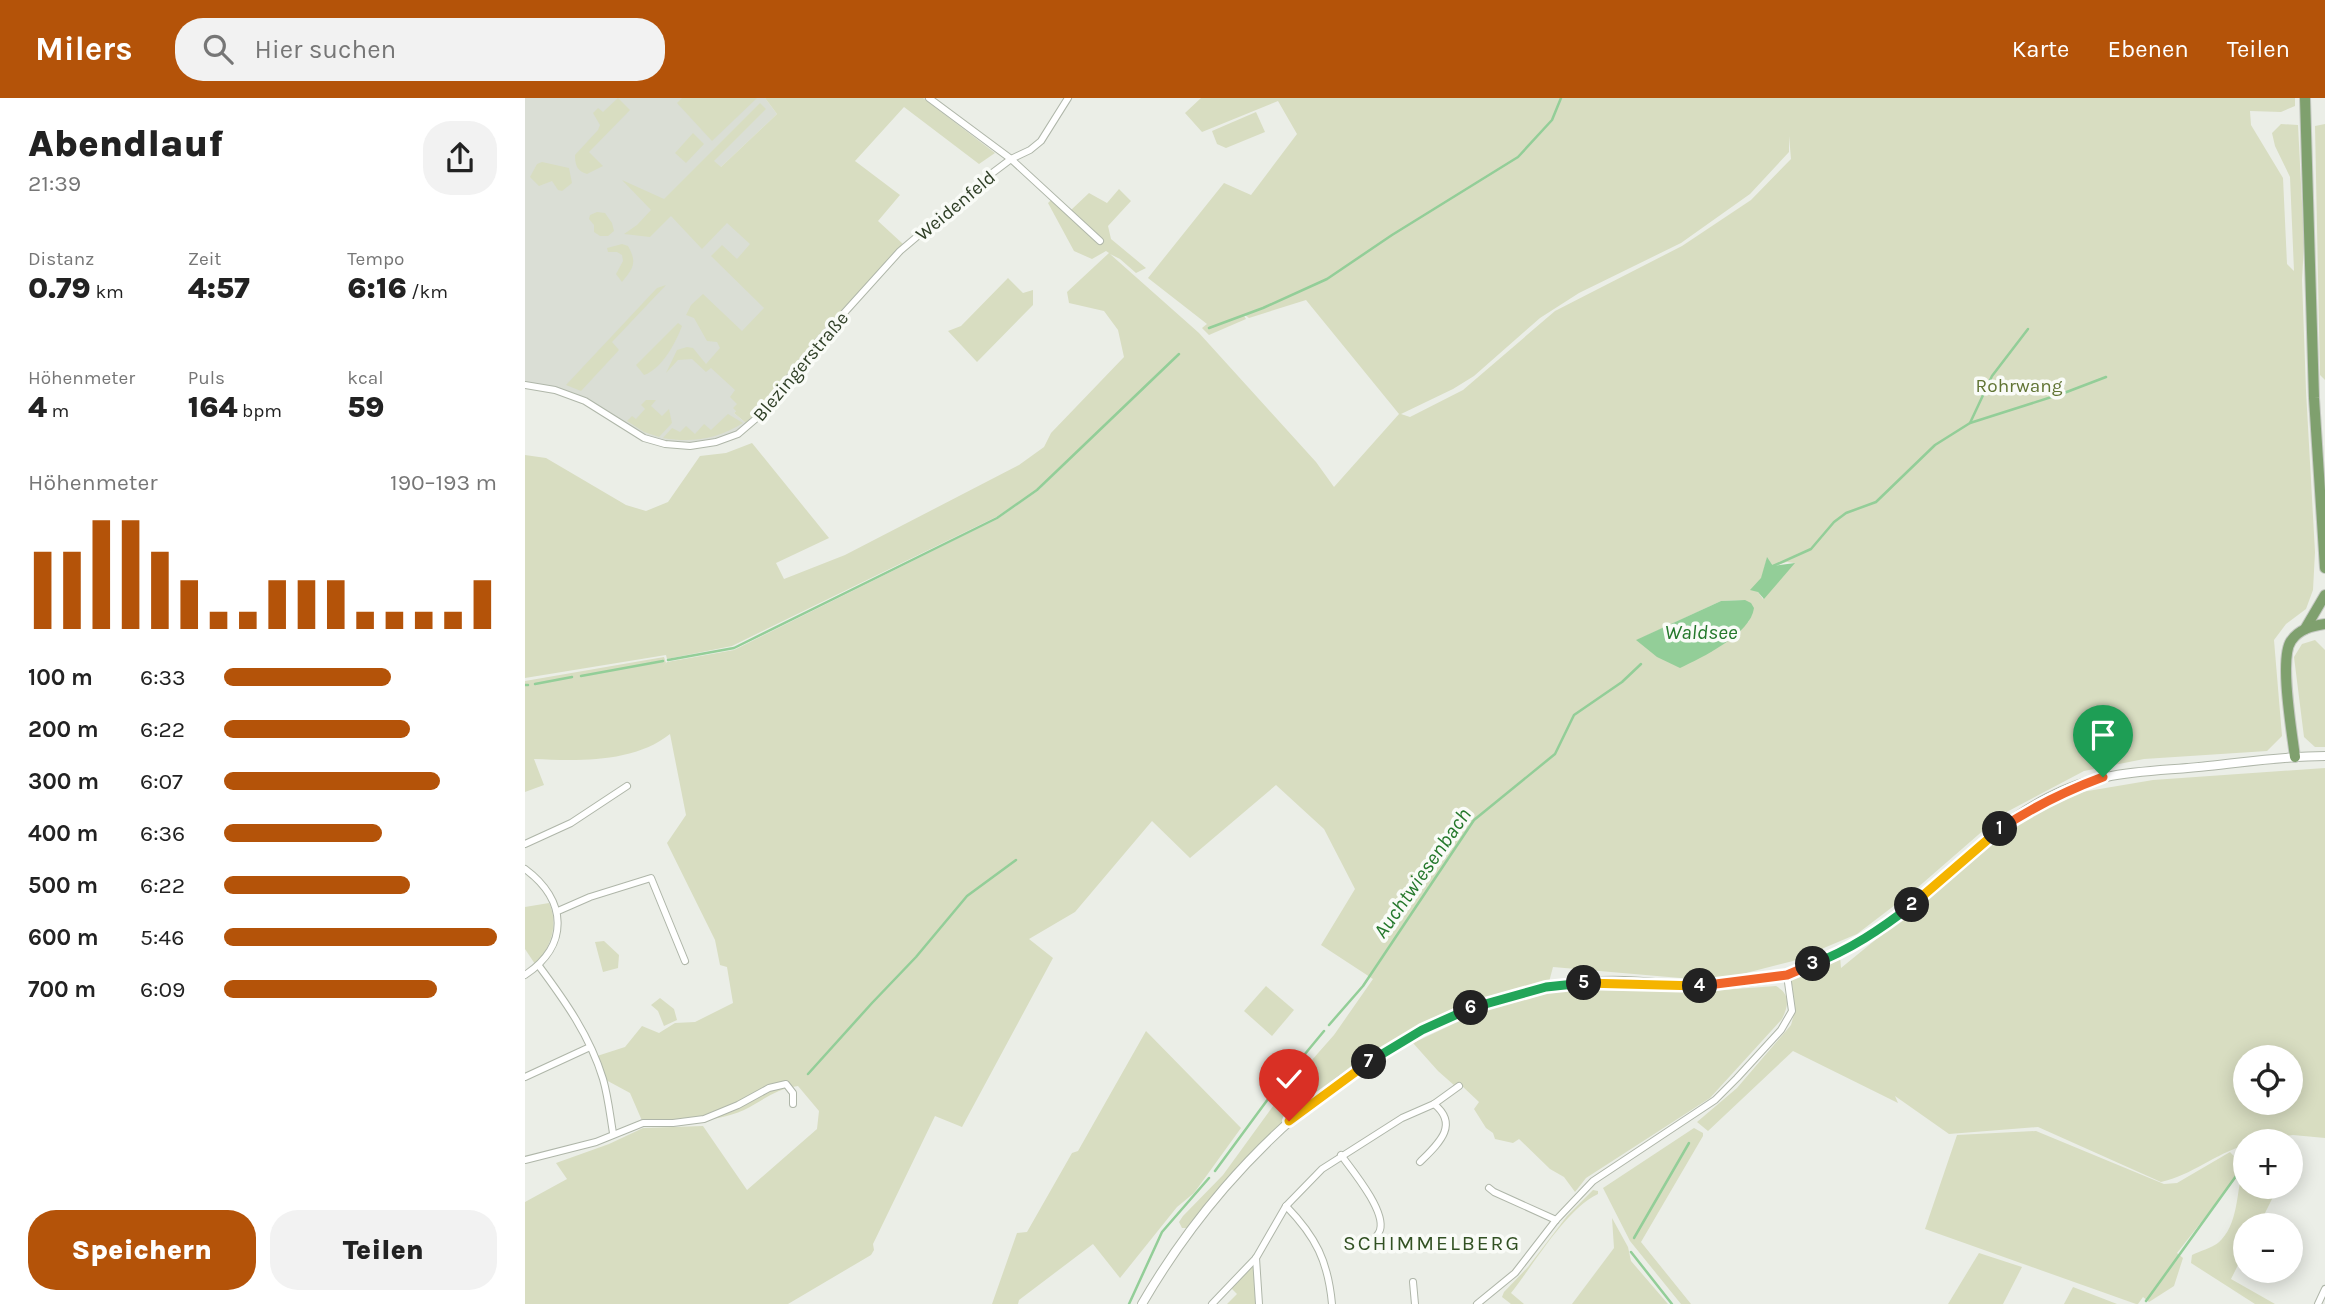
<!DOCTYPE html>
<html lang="de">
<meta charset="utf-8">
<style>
:root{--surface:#fff;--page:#f2f2f2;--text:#222;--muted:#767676;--accent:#b45309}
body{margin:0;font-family:Karla,sans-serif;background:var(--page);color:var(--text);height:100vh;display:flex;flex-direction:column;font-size:26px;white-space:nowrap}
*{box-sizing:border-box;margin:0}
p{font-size:23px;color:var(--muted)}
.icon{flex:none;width:38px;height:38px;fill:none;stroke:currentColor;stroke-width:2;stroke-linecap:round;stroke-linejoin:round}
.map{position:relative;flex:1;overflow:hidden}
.side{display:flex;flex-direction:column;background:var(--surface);width:525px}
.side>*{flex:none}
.controls{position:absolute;left:1708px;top:947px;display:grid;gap:14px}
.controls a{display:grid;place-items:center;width:70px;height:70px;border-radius:50%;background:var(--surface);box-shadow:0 4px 18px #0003;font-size:35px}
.pin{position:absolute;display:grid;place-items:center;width:60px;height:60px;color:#fff;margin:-72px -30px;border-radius:50% 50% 50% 0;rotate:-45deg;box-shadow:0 0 7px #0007}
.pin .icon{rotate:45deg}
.km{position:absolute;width:35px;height:35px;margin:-18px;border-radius:50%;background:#222;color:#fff;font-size:19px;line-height:35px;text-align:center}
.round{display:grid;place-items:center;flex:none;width:74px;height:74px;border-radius:28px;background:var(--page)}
.summary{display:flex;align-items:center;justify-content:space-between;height:119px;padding:0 28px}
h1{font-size:38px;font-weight:800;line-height:52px}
.stats{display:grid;grid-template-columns:repeat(3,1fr);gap:10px;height:119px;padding:7px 28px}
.stats div{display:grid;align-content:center}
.stats b{font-size:30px;font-weight:800}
.stats small{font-size:19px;font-weight:400}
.stats p{font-size:19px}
.chart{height:196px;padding:14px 28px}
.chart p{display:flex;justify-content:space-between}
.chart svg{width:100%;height:126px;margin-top:7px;stroke:var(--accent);stroke-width:6}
.primary-button{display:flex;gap:14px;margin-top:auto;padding:14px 28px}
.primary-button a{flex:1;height:80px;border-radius:28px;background:var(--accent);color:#fff;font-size:28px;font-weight:800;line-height:80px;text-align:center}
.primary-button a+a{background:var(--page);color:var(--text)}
ul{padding:0 28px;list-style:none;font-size:23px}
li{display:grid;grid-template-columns:112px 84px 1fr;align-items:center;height:52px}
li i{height:18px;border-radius:9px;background:var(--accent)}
header{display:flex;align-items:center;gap:42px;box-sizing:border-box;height:98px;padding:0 35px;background:var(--accent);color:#fff}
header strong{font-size:33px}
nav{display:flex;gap:38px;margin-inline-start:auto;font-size:24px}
.search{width:490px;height:63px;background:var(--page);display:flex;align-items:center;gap:18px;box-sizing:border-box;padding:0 24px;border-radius:28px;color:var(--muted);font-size:26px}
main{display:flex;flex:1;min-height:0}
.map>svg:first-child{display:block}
.built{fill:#daded5}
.green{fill:#d8ddc1;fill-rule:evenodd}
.water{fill:#93ce98}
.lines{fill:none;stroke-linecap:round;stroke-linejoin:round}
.stream{stroke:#93ce98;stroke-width:2.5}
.minor-casing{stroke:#afb6a9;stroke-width:8}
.tertiary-casing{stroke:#afb6a9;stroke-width:10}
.primary-casing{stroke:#c5c9c2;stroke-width:12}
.minor{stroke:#fff;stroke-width:6}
.tertiary{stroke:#fff;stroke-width:8}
.primary{stroke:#7fa06e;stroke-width:10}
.split-1-casing{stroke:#fff;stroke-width:14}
.split-2-casing{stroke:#fff;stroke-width:14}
.split-3-casing{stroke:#fff;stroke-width:14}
.split-4-casing{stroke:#fff;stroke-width:14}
.split-5-casing{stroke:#fff;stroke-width:14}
.split-6-casing{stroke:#fff;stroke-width:14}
.split-7-casing{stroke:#fff;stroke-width:14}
.split-8-casing{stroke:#fff;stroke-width:14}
.split-1{stroke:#f0652b;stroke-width:9}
.split-2{stroke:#f5b400;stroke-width:9}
.split-3{stroke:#22a559;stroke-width:9}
.split-4{stroke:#f0652b;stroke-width:9}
.split-5{stroke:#f5b400;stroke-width:9}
.split-6{stroke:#22a559;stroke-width:9}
.split-7{stroke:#22a559;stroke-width:9}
.split-8{stroke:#f5b400;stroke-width:9}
.labels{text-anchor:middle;stroke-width:7;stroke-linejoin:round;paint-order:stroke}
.street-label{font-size:19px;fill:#2f3f26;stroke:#f9fbf7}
.park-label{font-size:19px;fill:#607433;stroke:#f9fbf7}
.water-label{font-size:21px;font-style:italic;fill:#24782b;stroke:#f9fbf7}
.neighbourhood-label{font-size:21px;letter-spacing:2px;fill:#325123;stroke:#f9fbf7}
</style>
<header>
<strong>Milers</strong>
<div class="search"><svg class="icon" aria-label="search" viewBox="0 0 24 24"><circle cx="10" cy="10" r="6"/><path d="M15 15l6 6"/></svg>Hier suchen</div>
<nav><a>Karte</a><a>Ebenen</a><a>Teilen</a></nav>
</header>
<main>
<section class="side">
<div class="summary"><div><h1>Abendlauf</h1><p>21:39</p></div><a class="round"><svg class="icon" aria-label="share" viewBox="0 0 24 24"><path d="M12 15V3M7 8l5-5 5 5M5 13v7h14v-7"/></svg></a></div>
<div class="stats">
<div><p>Distanz</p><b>0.79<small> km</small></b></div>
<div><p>Zeit</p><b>4:57</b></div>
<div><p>Tempo</p><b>6:16<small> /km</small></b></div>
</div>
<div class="stats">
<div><p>Höhenmeter</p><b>4<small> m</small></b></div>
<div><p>Puls</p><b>164<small> bpm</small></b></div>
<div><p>kcal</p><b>59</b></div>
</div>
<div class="chart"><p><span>Höhenmeter</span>190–193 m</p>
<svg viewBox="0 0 160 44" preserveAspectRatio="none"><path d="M5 44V17M15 44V17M25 44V6M35 44V6M45 44V17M55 44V27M65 44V38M75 44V38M85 44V27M95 44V27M105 44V27M115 44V38M125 44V38M135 44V38M145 44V38M155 44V27"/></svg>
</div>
<ul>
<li><b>100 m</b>6:33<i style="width:61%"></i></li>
<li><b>200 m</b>6:22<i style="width:68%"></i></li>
<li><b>300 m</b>6:07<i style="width:79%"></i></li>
<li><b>400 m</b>6:36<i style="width:58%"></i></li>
<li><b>500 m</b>6:22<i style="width:68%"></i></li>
<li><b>600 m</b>5:46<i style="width:100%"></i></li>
<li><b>700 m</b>6:09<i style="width:78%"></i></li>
</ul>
<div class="primary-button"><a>Speichern</a><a>Teilen</a></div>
</section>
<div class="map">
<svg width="1800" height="1206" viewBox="0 0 1800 1206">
<rect width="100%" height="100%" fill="#ebeee7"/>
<!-- built -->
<path class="built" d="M0 0H240L252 16 196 69 264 145 325 202 266 273 235 290 209 315 221 325 213 336 165 348 119 340 60 303 30 292 0 287Z"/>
<!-- green -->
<g class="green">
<path d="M93 0 105 12 64 54 78 68 62 76C52 73 50 67 50 57L73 32 75 27 68 15 73 10 78 14Z"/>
<path d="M157 0H232L187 43 152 5Z"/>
<path d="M240 0H398L470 55 454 66 379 9 330 63 375 97 353 123 378 146 292 239 232 316 221 325 209 315 211 313 208 310 212 306 205 299 210 292 186 270 181 274 167 261 153 262 141 275 152 252 162 249 168 250 181 266 195 250 192 244 182 243 169 220 161 217 166 207 178 196 217 233 239 210 186 158 197 147 212 161 225 146 202 125 177 151 146 118 125 139 99 136 112 127 126 112 97 82 139 101 235 5 241 11 189 63 196 69 252 16Z"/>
<path d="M676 0H1770V8L1756 14 1725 13 1726 27 1758 80 1762 166 1769 173 1765 79 1750 48 1747 35 1756 26 1773 27 1779 145 1777 182 1781 293 1790 454 1788 492 1781 511 1761 526 1749 542 1757 638 1742 653 1619 661 1559 673 1476 717 1391 791 1332 836 1268 863 1190 883 1028 869 1024 884C1003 889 982 893 962 899 932 909 902 925 875 941 783 993 727 1048 662 1130H657L654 1124 658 1118 698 1077 756 997 809 937 848 881 796 847 830 791 799 731 751 687 665 760 627 723 550 814 504 841 528 860 437 1029 410 1018 348 1146 349 1152 346 1157 263 1206H0V1104L42 1081 31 1065 84 1046 118 1030 178 1028 222 1092 292 1031 294 1013 273 988C250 991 239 1002 219 1012 187 1026 152 1024 118 1025L105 995 81 982 72 958 100 949 117 928 134 935 150 925 170 924 208 905 202 869 195 867 190 842 142 745 161 717 145 636C109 665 53 663 9 661L19 687 0 694V583L139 559 141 565 136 571 142 564 209 552 474 420 514 392 568 339 512 392 471 419 207 548 142 561 141 557 0 580V357L21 360 101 407 121 413 143 404 175 358 201 355 227 345 304 440 251 465 259 481 320 457 494 367 519 349 526 335 599 259 593 232 579 213 544 205 542 194 584 155 581 153 567 161 549 153 523 105 528 100 546 112 564 95 582 105 594 91 606 103 583 128 586 141 621 170 611 175 595 161 585 156 674 235 791 364 809 389 874 316 781 202 724 220 718 216 721 221 684 237 677 230 682 226 623 180 699 85 726 97 772 36 753 3 677 34 660 15ZM1264 38 1266 61 1226 102 1157 148 1030 213 938 292 885 319 876 316 928 291 949 278 1015 220 1054 195 1156 145 1225 96 1264 54ZM1242 460 1248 468 1262 464 1269 465 1238 501 1233 494ZM1220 502 1224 523 1198 546 1112 542 1196 503Z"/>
<path d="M731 14 740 34 701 50 692 46 687 33Z"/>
<path d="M1800 26V282L1795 277 1790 28Z"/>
<path d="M168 35 179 46 161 65 150 55Z"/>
<path d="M17 64 44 70 47 85 37 93 33 92 27 83 14 88 5 79 12 66Z"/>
<path d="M72 114 80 115 87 125 89 133 83 138H75L69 134V127L64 121 65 117Z"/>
<path d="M97 146 103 148C112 164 109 170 97 184L91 176 98 163 97 157 92 154H83L82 150Z"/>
<path d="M483 180 498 195 508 192V207L452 264 423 233 436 228Z"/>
<path d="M141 187 87 244 94 252 56 293 41 287 132 190Z"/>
<path d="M153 225 157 228C151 244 137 271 119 277L111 267Z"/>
<path d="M121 302H131L126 308 137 318 144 311 147 325 134 339 119 334 102 323 107 318 111 321 120 311 116 307Z"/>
<path d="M203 316 218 325C193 341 167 345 138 340L147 330 155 334 161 328 170 336 179 326 186 332Z"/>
<path d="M1790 542 1800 552V649H1790L1779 639 1769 559 1777 546Z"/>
<path d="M1800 670V1040L1768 1037 1720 1043V1047C1690 1056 1667 1077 1636 1084L1513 1029 1424 1036 1370 998 1373 1005 1268 953 1183 1033 1172 1024 1212 990 1266 927 1270 913 1266 878 1315 858 1316 870 1485 732 1545 696 1628 682ZM1720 959H1766V1004H1720Z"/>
<path d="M24 805C34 826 26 850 10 866L0 851V809Z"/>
<path d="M79 843 94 857 93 870 78 874 70 844Z"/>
<path d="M741 888 769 912 747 938 719 913Z"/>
<path d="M1251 888C1265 896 1264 907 1257 921L1185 1000 1061 1080 1050 1094 1039 1079 1025 1071 994 1041 988 1045 970 1041 968 1035 961 1030 949 1011 954 1004 936 987 930 988 913 973 888 945 956 913 1008 897 1046 892 1183 893Z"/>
<path d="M135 900 149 911 152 922 139 928 133 913 126 907Z"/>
<path d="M621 933 716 1030 669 1095 652 1109 595 1180 568 1146 494 1202 493 1206H467L492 1135 502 1134 547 1055 553 1053Z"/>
<path d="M1169 1030 1178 1035V1038L1116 1144 1166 1206H1156L1105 1143 1078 1090Z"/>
<path d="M1511 1033 1639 1086 1652 1085 1705 1054 1719 1069 1720 1066V1088L1753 1089 1734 1127H1720V1153L1706 1181 1750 1206H1730L1666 1165 1667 1157C1675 1153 1686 1150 1693 1145 1714 1127 1711 1094 1718 1071L1652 1155 1658 1160 1649 1188 1624 1204 1618 1199 1613 1206H1611L1400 1131 1432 1037Z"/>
<path d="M1068 1092 1073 1093V1096C1041 1111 1009 1166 986 1195L999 1206H986L977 1199 979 1194 1003 1169 1042 1118Z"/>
<path d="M1087 1120 1103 1149 1106 1163 1143 1206H1047L1089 1150Z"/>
<path d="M1454 1155 1497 1169 1478 1206H1423Z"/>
<path d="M731 1160 734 1206H702L712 1196 704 1188Z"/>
<path d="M1548 1189 1592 1206H1539Z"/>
</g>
<!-- water -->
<g class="water">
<path d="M1242 459 1248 468 1270 465 1239 501 1233 494 1225 492 1236 480Z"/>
<path d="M1220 502 1226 505 1229 510C1226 536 1176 560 1155 570L1132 559 1111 542 1196 503Z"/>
</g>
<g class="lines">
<!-- stream -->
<g class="stream">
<path d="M684 230 738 210 802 181 867 137 993 59 1027 22 1036 0"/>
<path d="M1445 325 1467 278 1503 231"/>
<path d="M1248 468 1286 451 1309 424 1321 415 1351 404 1410 347 1445 325 1539 295 1581 279"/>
<path d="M143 562 209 550 472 420 512 392 654 256"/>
<path d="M56 578 138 563"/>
<path d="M10 586 47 579"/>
<path d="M0 587H3"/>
<path d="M804 927 838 888 949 722 1030 656 1049 617 1097 584 1116 566"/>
<path d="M283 976 347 905 391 859 442 798 491 762"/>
<path d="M690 1073 746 997 799 933"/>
<path d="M1109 1140 1164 1045"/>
<path d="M1106 1154 1147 1206"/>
<path d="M1621 1203 1719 1067 1714 1061"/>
<path d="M604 1206 637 1134 684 1080"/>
</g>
<!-- minor casing -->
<g class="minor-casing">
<g id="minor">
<path d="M404 0 486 61 575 143"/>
<path d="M0 287 30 292 60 303 119 340 140 346 165 348 191 344 213 336 234 318 292 245 375 153 466 76 486 61 505 52 516 43 543 0"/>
<path d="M0 746 46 725 102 688"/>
<path d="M0 771C42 802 45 847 0 877"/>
<path d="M33 813 65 799 126 780 160 863"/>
<path d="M14 868C40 903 65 938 78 981 83 998 85 1017 88 1035"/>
<path d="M0 979 65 949"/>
<path d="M816 1057C827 1072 861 1113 855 1132 853 1139 845 1144 840 1149"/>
<path d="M0 1062 71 1044 118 1025H148L179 1021 213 1007 244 990 261 986 268 995V1006"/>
<path d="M895 1064C913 1046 935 1027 909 1006"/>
<path d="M964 1090 969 1094 1031 1122"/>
<path d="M761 1108C791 1139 803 1163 807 1206"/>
<path d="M731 1160 734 1206"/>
<path d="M888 1184 890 1206"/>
<path d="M687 1206 731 1160 761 1108 797 1071 877 1020 909 1006 934 988"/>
<path d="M952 1206 990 1175 1031 1122 1068 1083 1190 1002 1212 980 1256 932 1267 913 1262 877"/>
<path d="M1793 1206 1800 1191"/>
</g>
</g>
<!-- tertiary casing -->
<g class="tertiary-casing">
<path id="tertiary" d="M617 1206C711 1044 871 903 1064 884 1100 880 1138 887 1174 888 1194 888 1243 882 1262 877 1275 873 1288 866 1301 861 1367 835 1416 778 1471 734 1501 709 1542 686 1581 679 1615 672 1649 672 1683 668 1722 664 1761 658 1800 658"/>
</g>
<!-- primary casing -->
<g class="primary-casing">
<g id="primary">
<path d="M1780 0 1789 300 1800 470"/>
<path d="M1780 531 1800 497"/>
<path d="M1770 659C1767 635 1754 560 1766 543 1774 531 1787 528 1800 526"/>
</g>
</g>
<!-- minor -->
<use href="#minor" class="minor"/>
<!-- tertiary -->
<use href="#tertiary" class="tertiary"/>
<!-- primary -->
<use href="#primary" class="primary"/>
</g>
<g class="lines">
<!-- split-1 casing -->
<g class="split-1-casing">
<path id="split-1" d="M1475 731C1508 709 1540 693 1578 679"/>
</g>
<!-- split-2 casing -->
<g class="split-2-casing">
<path id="split-2" d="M1387 807 1475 731"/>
</g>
<!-- split-3 casing -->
<g class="split-3-casing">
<path id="split-3" d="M1288 866C1325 852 1356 831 1387 807"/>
</g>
<!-- split-4 casing -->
<g class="split-4-casing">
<path id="split-4" d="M1175 888 1262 877 1288 866"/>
</g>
<!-- split-5 casing -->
<g class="split-5-casing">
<path id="split-5" d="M1059 885 1175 888"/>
</g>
<!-- split-6 casing -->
<g class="split-6-casing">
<path id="split-6" d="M946 910 1021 889 1059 885"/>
</g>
<!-- split-7 casing -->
<g class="split-7-casing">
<path id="split-7" d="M844 964 897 932 946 910"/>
</g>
<!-- split-8 casing -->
<g class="split-8-casing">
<path id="split-8" d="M764 1023 844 964"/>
</g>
<!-- split-1 -->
<use href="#split-1" class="split-1"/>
<!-- split-2 -->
<use href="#split-2" class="split-2"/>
<!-- split-3 -->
<use href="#split-3" class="split-3"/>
<!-- split-4 -->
<use href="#split-4" class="split-4"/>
<!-- split-5 -->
<use href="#split-5" class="split-5"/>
<!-- split-6 -->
<use href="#split-6" class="split-6"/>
<!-- split-7 -->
<use href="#split-7" class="split-7"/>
<!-- split-8 -->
<use href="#split-8" class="split-8"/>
</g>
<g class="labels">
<!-- street labels -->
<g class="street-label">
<text transform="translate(430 107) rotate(-40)" y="7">Weidenfeld</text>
<text transform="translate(275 268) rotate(-50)" y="7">Blezingerstraße</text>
</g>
<!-- park labels -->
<g class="park-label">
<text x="1494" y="294">Rohrwang</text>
</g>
<!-- water labels -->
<g class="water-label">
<text x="1176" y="541">Waldsee</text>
<text transform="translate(897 775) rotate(-55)" y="7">Auchtwiesenbach</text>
</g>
<!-- neighbourhood labels -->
<g class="neighbourhood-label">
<text x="907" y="1152">SCHIMMELBERG</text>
</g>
</g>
</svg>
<div class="controls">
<a><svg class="icon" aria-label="locate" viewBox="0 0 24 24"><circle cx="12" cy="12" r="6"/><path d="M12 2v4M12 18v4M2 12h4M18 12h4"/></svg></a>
<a>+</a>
<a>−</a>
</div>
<div class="pin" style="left:1578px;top:679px;background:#1e9e55"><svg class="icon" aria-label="arrive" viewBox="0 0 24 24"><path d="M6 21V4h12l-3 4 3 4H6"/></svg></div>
<div class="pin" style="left:764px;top:1023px;background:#d93025"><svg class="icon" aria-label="check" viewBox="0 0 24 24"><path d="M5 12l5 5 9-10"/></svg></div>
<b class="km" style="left:1475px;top:731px">1</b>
<b class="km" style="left:1387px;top:807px">2</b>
<b class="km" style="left:1288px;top:866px">3</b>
<b class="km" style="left:1175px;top:888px">4</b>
<b class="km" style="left:1059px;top:885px">5</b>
<b class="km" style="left:946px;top:910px">6</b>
<b class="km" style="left:844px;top:964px">7</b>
</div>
</main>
